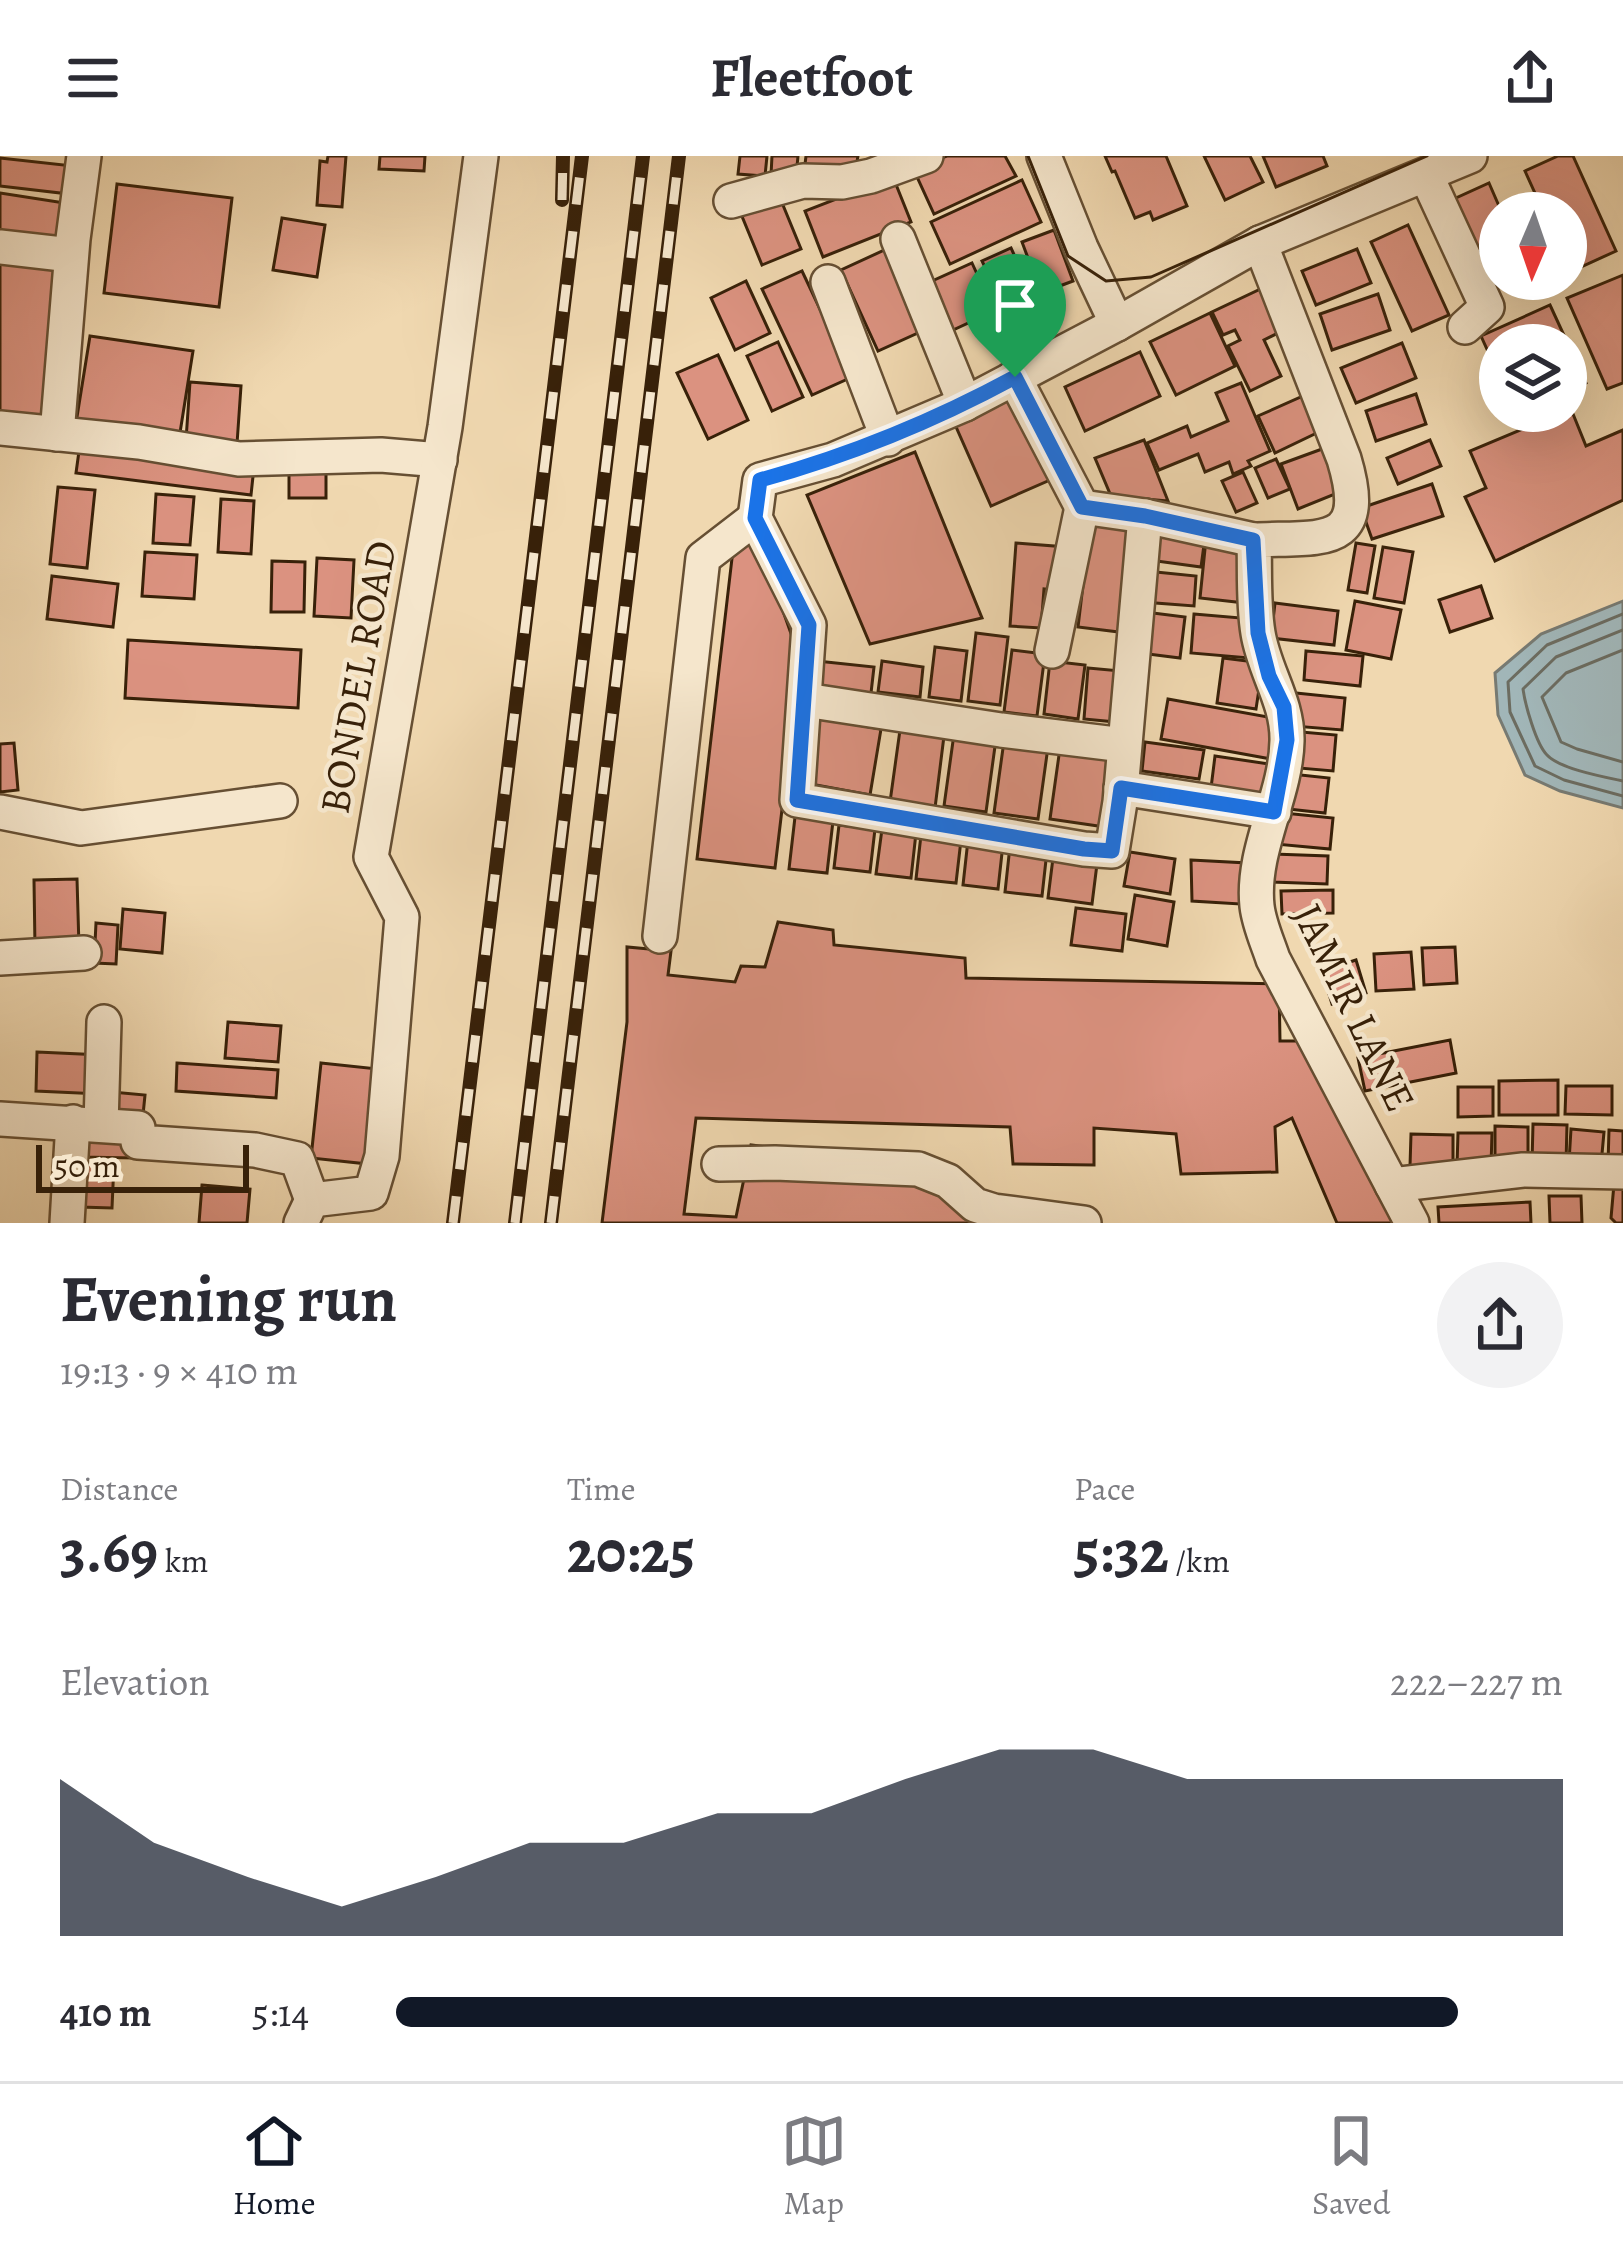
<!DOCTYPE html>
<meta charset="utf-8">
<style>
:root{--surface:#fff;--page:#f2f2f3;--text:#2b2b33;--muted:#7c7c81;--line:#e1e1e2;--accent:#111827}
body{margin:0;font-family:Alegreya,serif;background:var(--page);color:var(--text);height:100vh;display:flex;flex-direction:column;font-size:45px;white-space:nowrap}
*{box-sizing:border-box;margin:0}
p{font-size:39px;color:var(--muted)}
.icon{flex:none;width:66px;height:66px;fill:none;stroke:currentColor;stroke-width:2;stroke-linecap:round;stroke-linejoin:round}
.map{position:relative;height:1067px;overflow:hidden}
.panel{display:flex;flex-direction:column;background:var(--surface);flex:1}
.panel>*{flex:none}
.needle{width:78px;rotate:182deg}
.buttons{position:absolute;left:1479px;top:36px;display:grid;gap:24px}
.buttons a{display:grid;place-items:center;width:108px;height:108px;border-radius:50%;background:var(--surface);box-shadow:0 12px 48px #0002;font-size:60px}
.scale{position:absolute;left:36px;bottom:30px;width:213px;box-sizing:border-box;padding-left:12px;border:6px solid #382109;border-top:0;font-size:33px;line-height:42px;white-space:nowrap;color:#382109;-webkit-text-stroke:9px #f5e6cc;paint-order:stroke}
.pin{position:absolute;display:grid;place-items:center;width:102px;height:102px;color:#fff;margin:-123px -51px;border-radius:50% 50% 50% 0;rotate:-45deg;box-shadow:0 0 12px #0007}
.pin .icon{rotate:45deg}
.round{display:grid;place-items:center;flex:none;width:126px;height:126px;border-radius:63px;background:var(--page)}
.overview{display:flex;align-items:center;justify-content:space-between;height:204px;padding:0 60px}
h1{font-size:66px;font-weight:700;line-height:90px}
.metrics{display:grid;grid-template-columns:repeat(3,1fr);gap:18px;height:204px;padding:12px 60px}
.metrics div{display:grid;align-content:center}
.metrics b{font-size:60px;font-weight:700}
.metrics small{font-size:33px;font-weight:400}
.metrics p{font-size:33px}
.chart{height:336px;padding:24px 60px}
.chart p{display:flex;justify-content:space-between}
.chart svg{width:100%;height:216px;margin-top:12px;fill:var(--accent);opacity:.7}
ul{padding:0 60px;list-style:none;font-size:39px}
li{display:grid;grid-template-columns:192px 144px 1fr;align-items:center;height:90px}
li i{height:30px;border-radius:15px;background:var(--accent)}
header{display:flex;justify-content:space-between;align-items:center;height:156px;padding:0 60px;background:var(--surface);font-size:54px;font-weight:700}
.tabs{display:flex;justify-content:space-around;align-items:center;height:168px;border-top:3px solid var(--line);background:var(--surface);font-size:33px;color:var(--muted)}
.tabs a{display:grid;justify-items:center;gap:6px}
.tabs .active{color:var(--accent)}
.map>svg:first-child{display:block}
.water{fill:#a1b6b8;stroke:#777a72;stroke-width:3}
.lines{fill:none;stroke-linecap:round;stroke-linejoin:round}
.shore{stroke:#6c6c60;stroke-width:3}
.building{fill:#db9280;stroke:#382109;stroke-width:3}
.minor-casing{stroke:#664f33;stroke-width:38}
.minor{stroke:#f5e6cc;stroke-width:33}
.tram{stroke:#382109;stroke-width:3}
.rail-casing{stroke:#382109;stroke-width:14}
.rail{stroke:#f5e6cc;stroke-width:9;stroke-dasharray:27;stroke-linecap:butt}
.route-casing{stroke:#fff;stroke-width:24}
.route{stroke:#1a73e8;stroke-width:15}
.labels{text-anchor:middle;stroke-width:9;stroke-linejoin:round;paint-order:stroke}
.street-label{font-size:42px;fill:#382109;stroke:#f5e6cc}
</style>
<header><svg class="icon" aria-label="menu" viewBox="0 0 24 24"><path d="M4 6h16M4 12h16M4 18h16"/></svg>Fleetfoot<svg class="icon" aria-label="share" viewBox="0 0 24 24"><path d="M12 15V3M7 8l5-5 5 5M5 13v7h14v-7"/></svg></header>
<div class="map">
<svg width="1623" height="1067" viewBox="0 0 1623 1067">
<rect width="100%" height="100%" fill="#f0d8b0"/>
<filter id="stains"><feTurbulence type="fractalNoise" baseFrequency=".00167" numOctaves="4"/><feColorMatrix values="0 0 0 0 .2 0 0 0 0 .09 0 0 0 0 .02 0 0 0 .5 -.17"/></filter>
<radialGradient id="worn" r=".72"><stop offset=".6" stop-color="#630" stop-opacity="0"/><stop offset="1" stop-color="#630" stop-opacity=".3"/></radialGradient>
<!-- water -->
<path class="water" d="M1623 445V652L1560 635 1525 619 1498 559 1495 517 1541 478Z"/>
<g class="lines">
<!-- shore -->
<g class="shore">
<path d="M1623 458 1547 489 1508 526 1510 556 1535 610 1564 624 1623 640"/>
<path d="M1623 474 1556 501 1523 533C1525 548 1536 588 1547 599 1560 613 1604 621 1623 625"/>
<path d="M1623 494 1566 517 1542 541 1561 586 1577 593 1623 606"/>
</g>
</g>
<!-- building -->
<g class="building">
<path d="M328 0H346L342 51 317 49 320 5 327 6Z"/>
<path d="M380 0H425L424 15 379 13Z"/>
<path d="M740 0H767L765 20 738 18Z"/>
<path d="M772 0H798L796 21 771 19Z"/>
<path d="M806 0H858L855 17 805 8Z"/>
<path d="M947 0H1005L1016 20 934 58 913 12Z"/>
<path d="M1105 0H1166L1187 50 1153 64 1150 56 1135 62 1115 15 1112 16Z"/>
<path d="M1204 0H1250L1263 26 1225 44Z"/>
<path d="M1263 0H1323L1327 10 1276 31Z"/>
<path d="M1558 0H1573L1616 95 1570 116 1566 107V57H1544L1525 15Z"/>
<path d="M0 2 73 10 69 38 0 30Z"/>
<path d="M893 21 911 66 823 101 805 55Z"/>
<path d="M1022 24 1041 66 950 108 931 66Z"/>
<path d="M1489 27 1502 57 1500 120 1481 128 1445 47Z"/>
<path d="M117 28 232 42 219 151 104 137Z"/>
<path d="M0 37 71 48 64 91 0 81Z"/>
<path d="M778 37 801 93 762 109 739 53Z"/>
<path d="M282 62 325 69 317 121 273 114Z"/>
<path d="M1408 69 1449 159 1412 175 1371 86Z"/>
<path d="M1054 74 1073 125 1041 137 1022 86Z"/>
<path d="M893 90 931 171 878 195 841 114Z"/>
<path d="M1011 92 1034 142 1006 155 982 105Z"/>
<path d="M1357 93 1371 127 1316 149 1302 115Z"/>
<path d="M0 105 60 111 46 261 0 257Z"/>
<path d="M972 107 994 155 953 174 930 126Z"/>
<path d="M802 115 852 221 812 239 762 133Z"/>
<path d="M1623 119V227L1607 233 1567 142Z"/>
<path d="M746 125 770 177 735 194 711 142Z"/>
<path d="M1269 129 1290 171 1264 184 1281 220 1250 235 1228 190 1240 184 1235 174 1223 179 1212 156Z"/>
<path d="M1378 138 1390 174 1332 194 1320 158Z"/>
<path d="M1550 149 1586 227 1566 236V189H1500V222L1481 180Z"/>
<path d="M1210 157 1235 210 1176 239 1150 186Z"/>
<path d="M90 180 193 195 179 283 76 267Z"/>
<path d="M778 186 803 241 772 255 747 200Z"/>
<path d="M1402 187 1416 222 1356 247 1341 212Z"/>
<path d="M1140 196 1160 240 1085 275 1065 231Z"/>
<path d="M718 199 748 264 708 283 677 217Z"/>
<path d="M190 226 241 230 237 288 186 284Z"/>
<path d="M1241 227 1270 295 1248 305 1251 310 1233 318 1229 306 1205 316 1198 298 1159 314 1147 287 1187 270 1191 281 1228 265 1216 237Z"/>
<path d="M1312 236 1327 272 1275 297 1258 260Z"/>
<path d="M1012 238 1050 324 991 350 953 264Z"/>
<path d="M1416 238 1426 268 1376 285 1366 255Z"/>
<path d="M1571 253 1586 290 1623 274V344L1495 405 1465 341 1486 332 1470 295Z"/>
<path d="M1144 284 1168 345 1111 340 1095 302Z"/>
<path d="M1430 284 1441 310 1398 328 1387 302Z"/>
<path d="M80 288 254 311 251 339 76 317Z"/>
<path d="M1333 289 1350 332 1298 353 1281 308Z"/>
<path d="M915 296 982 462 870 488 807 339Z"/>
<path d="M1276 303 1290 333 1268 342 1255 312Z"/>
<path d="M326 315V342H289V316Z"/>
<path d="M1243 316 1257 347 1236 356 1222 325Z"/>
<path d="M1432 328 1443 360 1372 383 1361 352Z"/>
<path d="M58 331 95 334 87 412 50 408Z"/>
<path d="M156 338 194 341 190 389 153 387Z"/>
<path d="M221 343 254 345 251 398 218 396Z"/>
<path d="M1091 362 1139 368 1127 477 1078 471Z"/>
<path d="M1154 367 1206 374 1201 411 1149 404Z"/>
<path d="M1206 383 1242 390 1245 447 1200 442Z"/>
<path d="M734 385 760 390 800 503 775 712 697 703Z"/>
<path d="M1016 387 1066 391 1063 435 1044 433 1041 472 1010 470Z"/>
<path d="M1356 387 1375 390 1367 437 1348 434Z"/>
<path d="M1383 391 1413 396 1404 447 1374 442Z"/>
<path d="M145 396 197 399 194 443 142 440Z"/>
<path d="M317 402 354 404 351 462 314 460Z"/>
<path d="M272 405 305 406 304 456H271Z"/>
<path d="M1146 415 1196 420 1194 450 1143 446Z"/>
<path d="M52 420 118 428 113 471 47 463Z"/>
<path d="M1481 430 1492 462 1450 476 1439 444Z"/>
<path d="M1355 445 1401 454 1391 503 1346 494Z"/>
<path d="M1275 447 1338 455 1334 489 1271 482Z"/>
<path d="M1145 456 1185 461 1180 502 1140 497Z"/>
<path d="M1194 458 1253 463 1249 502 1191 497Z"/>
<path d="M976 477 1008 481 1000 549 968 545Z"/>
<path d="M128 484 301 494 298 552 125 542Z"/>
<path d="M935 491 967 495 961 545 929 541Z"/>
<path d="M1012 494 1045 498 1037 560 1004 556Z"/>
<path d="M1306 495 1363 500 1360 530 1304 524Z"/>
<path d="M1223 502 1263 507 1256 553 1217 547Z"/>
<path d="M817 505 874 511 871 537 814 530Z"/>
<path d="M882 505 923 511 920 541 878 536Z"/>
<path d="M1050 505 1085 509 1078 563 1044 558Z"/>
<path d="M1088 512 1121 515 1116 566 1084 563Z"/>
<path d="M1296 537 1345 542 1342 574 1293 570Z"/>
<path d="M1168 543 1279 563 1271 603 1161 583Z"/>
<path d="M811 561 881 573 870 639 800 626Z"/>
<path d="M900 574 944 580 935 652 890 646Z"/>
<path d="M1290 575 1336 579 1333 615 1287 611Z"/>
<path d="M954 578 996 583 986 656 944 650Z"/>
<path d="M1004 585 1048 591 1038 663 994 657Z"/>
<path d="M1145 586 1204 594 1199 623 1142 615Z"/>
<path d="M14 587 18 634 0 636V588Z"/>
<path d="M1060 592 1114 600 1105 671 1050 663Z"/>
<path d="M1215 600 1269 608 1265 639 1211 632Z"/>
<path d="M1282 617 1329 622 1325 657 1279 652Z"/>
<path d="M1274 656 1333 662 1330 693 1275 688Z"/>
<path d="M795 661 833 665 827 717 789 713Z"/>
<path d="M839 669 875 673 870 716 834 712Z"/>
<path d="M882 673 916 677 911 722 876 718Z"/>
<path d="M921 679 961 684 956 727 916 723Z"/>
<path d="M968 684 1003 688 998 733 963 729Z"/>
<path d="M1010 690 1047 695 1042 740 1005 736Z"/>
<path d="M1130 696 1175 703 1170 738 1124 730Z"/>
<path d="M1273 698 1328 700 1327 728 1272 726Z"/>
<path d="M1053 702 1097 708 1092 748 1048 742Z"/>
<path d="M1191 704 1247 707 1240 748 1192 745Z"/>
<path d="M77 723 79 791 35 792 34 724Z"/>
<path d="M1333 734V757L1282 758 1281 735Z"/>
<path d="M1135 739 1174 746 1167 790 1128 783Z"/>
<path d="M1076 752 1126 758 1122 795 1071 789Z"/>
<path d="M123 753 165 757 162 797 120 793Z"/>
<path d="M778 766 833 774 834 789 965 802 966 822 1279 828 1280 885H1317L1400 1067H1337L1292 962 1275 971 1277 1016 1181 1018 1176 978 1094 972V1009L1013 1008 1010 971 696 962 684 1058 736 1061 751 989 935 1010 934 1037 995 1043 992 1063 1102 1067H602L627 866V791L671 795 668 819 735 826 741 810 765 811Z"/>
<path d="M96 767 118 769 116 808 94 807Z"/>
<path d="M1455 791 1457 827 1424 829 1422 792Z"/>
<path d="M1411 796 1414 833 1376 835 1374 798Z"/>
<path d="M1356 804 1366 837 1332 848 1322 815Z"/>
<path d="M228 866 281 870 278 906 225 902Z"/>
<path d="M1450 884 1456 917 1365 935 1358 902Z"/>
<path d="M37 896 102 899 100 938 36 935Z"/>
<path d="M177 907 278 914 276 942 176 935Z"/>
<path d="M321 907 378 913 368 1008 311 1002Z"/>
<path d="M1558 924V959H1499V925Z"/>
<path d="M1566 930H1612V959L1565 958Z"/>
<path d="M1458 931H1493V960L1458 961Z"/>
<path d="M112 936 145 939 142 969 109 966Z"/>
<path d="M1533 968 1567 969 1566 1007H1532Z"/>
<path d="M1495 970 1528 971V1008H1495Z"/>
<path d="M81 973 135 975V1002L80 1001Z"/>
<path d="M1571 973 1604 976 1601 1009 1569 1006Z"/>
<path d="M1609 974 1623 975V1009L1608 1008Z"/>
<path d="M1458 977H1492L1491 1010H1457Z"/>
<path d="M1411 978 1453 979V1011L1410 1010Z"/>
<path d="M81 1006 114 1007 112 1052 80 1051Z"/>
<path d="M1614 1028 1623 1029V1067H1616L1611 1062Z"/>
<path d="M202 1029 250 1033 247 1067H199Z"/>
<path d="M1549 1040H1581L1582 1067H1550Z"/>
<path d="M1530 1046 1531 1067H1439L1438 1051Z"/>
</g>
<g class="lines">
<!-- minor casing -->
<g class="minor-casing">
<g id="minor">
<path d="M1044 0 1081 92 1117 168"/>
<path d="M1426 19 1487 151 1465 171"/>
<path d="M731 45 803 25 842 26 871 20 926 0"/>
<path d="M898 83 965 248"/>
<path d="M1260 87 1344 303C1371 393 1322 381 1254 384 1255 414 1253 447 1258 477 1264 515 1288 546 1287 585 1286 640 1251 694 1257 750 1259 768 1267 785 1273 803L1412 1067"/>
<path d="M0 91 71 99"/>
<path d="M828 126 888 283"/>
<path d="M1014 221 1082 351 1145 360 1254 384"/>
<path d="M0 272 139 286 239 303 381 299 440 304"/>
<path d="M57 278 73 83 84 0"/>
<path d="M1145 360 1120 646 1112 695 1084 693 797 644 809 469 755 362 760 324 833 304 965 248 1117 168 1260 87 1470 0"/>
<path d="M1052 495 1082 351"/>
<path d="M805 544 1001 574 1124 589"/>
<path d="M1121 632 1274 656"/>
<path d="M0 656 81 672 280 645"/>
<path d="M660 780 703 402 755 362"/>
<path d="M0 802 84 797"/>
<path d="M0 963 138 972V986L255 994 297 1003 312 1044"/>
<path d="M101 969 104 866"/>
<path d="M719 1008 775 1007 918 1013 948 1025 975 1049 994 1055 1084 1067"/>
<path d="M1392 1029 1523 1014 1623 1016"/>
<path d="M67 1067 73 966"/>
<path d="M301 1067 312 1044 371 1037 382 1000 402 761 371 701 445 271 481 0"/>
</g>
</g>
<!-- minor -->
<use href="#minor" class="minor"/>
<!-- tram -->
<path class="tram" d="M1028 0 1068 100 1106 125 1151 121 1427 0"/>
<!-- rail casing -->
<g class="rail-casing">
<g id="rail">
<path d="M562 44 563 0"/>
<path d="M453 1067 582 0"/>
<path d="M515 1067 643 0"/>
<path d="M551 1067 679 0"/>
</g>
</g>
<!-- rail -->
<use href="#rail" class="rail"/>
</g>
<g class="lines">
<!-- route casing -->
<g class="route-casing">
<path id="route" d="M1015 221 1082 351 1145 360 1253 384 1258 477 1269 520 1284 551 1287 584 1274 656 1121 632 1112 695 1084 693 797 644 809 469 755 362 760 324C851 299 932 266 1015 221Z"/>
</g>
<!-- route -->
<use href="#route" class="route"/>
</g>
<g class="labels">
<!-- street labels -->
<g class="street-label">
<text transform="translate(357 521) rotate(-80)" y="15">BONDEL ROAD</text>
<text transform="translate(1355 851) rotate(64)" y="15">JAMIR LANE</text>
</g>
</g>
<rect width="100%" height="100%" filter="url(#stains)"/>
<rect width="100%" height="100%" fill="url(#worn)"/>
</svg>
<div class="buttons">
<a><svg class="needle" viewBox="-14 -14 28 28"><path d="M0-13l5 13h-10z" fill="#e53935"/><path d="M0 13l5-13h-10z" fill="#7c7c81"/></svg></a>
<a><svg class="icon" aria-label="layers" viewBox="0 0 24 24"><path d="M12 4l9 5-9 5-9-5zM3 14l9 5 9-5"/></svg></a>
</div>
<div class="scale">50 m</div>
<div class="pin" style="left:1015px;top:221px;background:#1e9e55"><svg class="icon" aria-label="arrive" viewBox="0 0 24 24"><path d="M6 21V4h12l-3 4 3 4H6"/></svg></div>
</div>
<section class="panel">
<div class="overview"><div><h1>Evening run</h1><p>19:13 · 9 × 410 m</p></div><a class="round"><svg class="icon" aria-label="share" viewBox="0 0 24 24"><path d="M12 15V3M7 8l5-5 5 5M5 13v7h14v-7"/></svg></a></div>
<div class="metrics">
<div><p>Distance</p><b>3.69<small> km</small></b></div>
<div><p>Time</p><b>20:25</b></div>
<div><p>Pace</p><b>5:32<small> /km</small></b></div>
</div>
<div class="chart"><p><span>Elevation</span>222–227 m</p>
<svg viewBox="0 0 160 44" preserveAspectRatio="none"><path d="M0 44V12L10 25L20 32L30 38L40 32L50 25L60 25L70 19L80 19L90 12L100 6L110 6L120 12L130 12L140 12L150 12L160 12V44z"/></svg>
</div>
<ul>
<li><b>410 m</b>5:14<i style="width:91%"></i></li>
</ul>
</section>
<nav class="tabs">
<a class="active"><svg class="icon" aria-label="home" viewBox="0 0 24 24"><path d="M3 11l9-7 9 7M6 9v11h12V9"/></svg>Home</a>
<a><svg class="icon" aria-label="map" viewBox="0 0 24 24"><path d="M3 6l6-2 6 2 6-2v14l-6 2-6-2-6 2zM9 4v14M15 6v14"/></svg>Map</a>
<a><svg class="icon" aria-label="saved" viewBox="0 0 24 24"><path d="M7 4h10v16l-5-4-5 4z"/></svg>Saved</a>
</nav>
